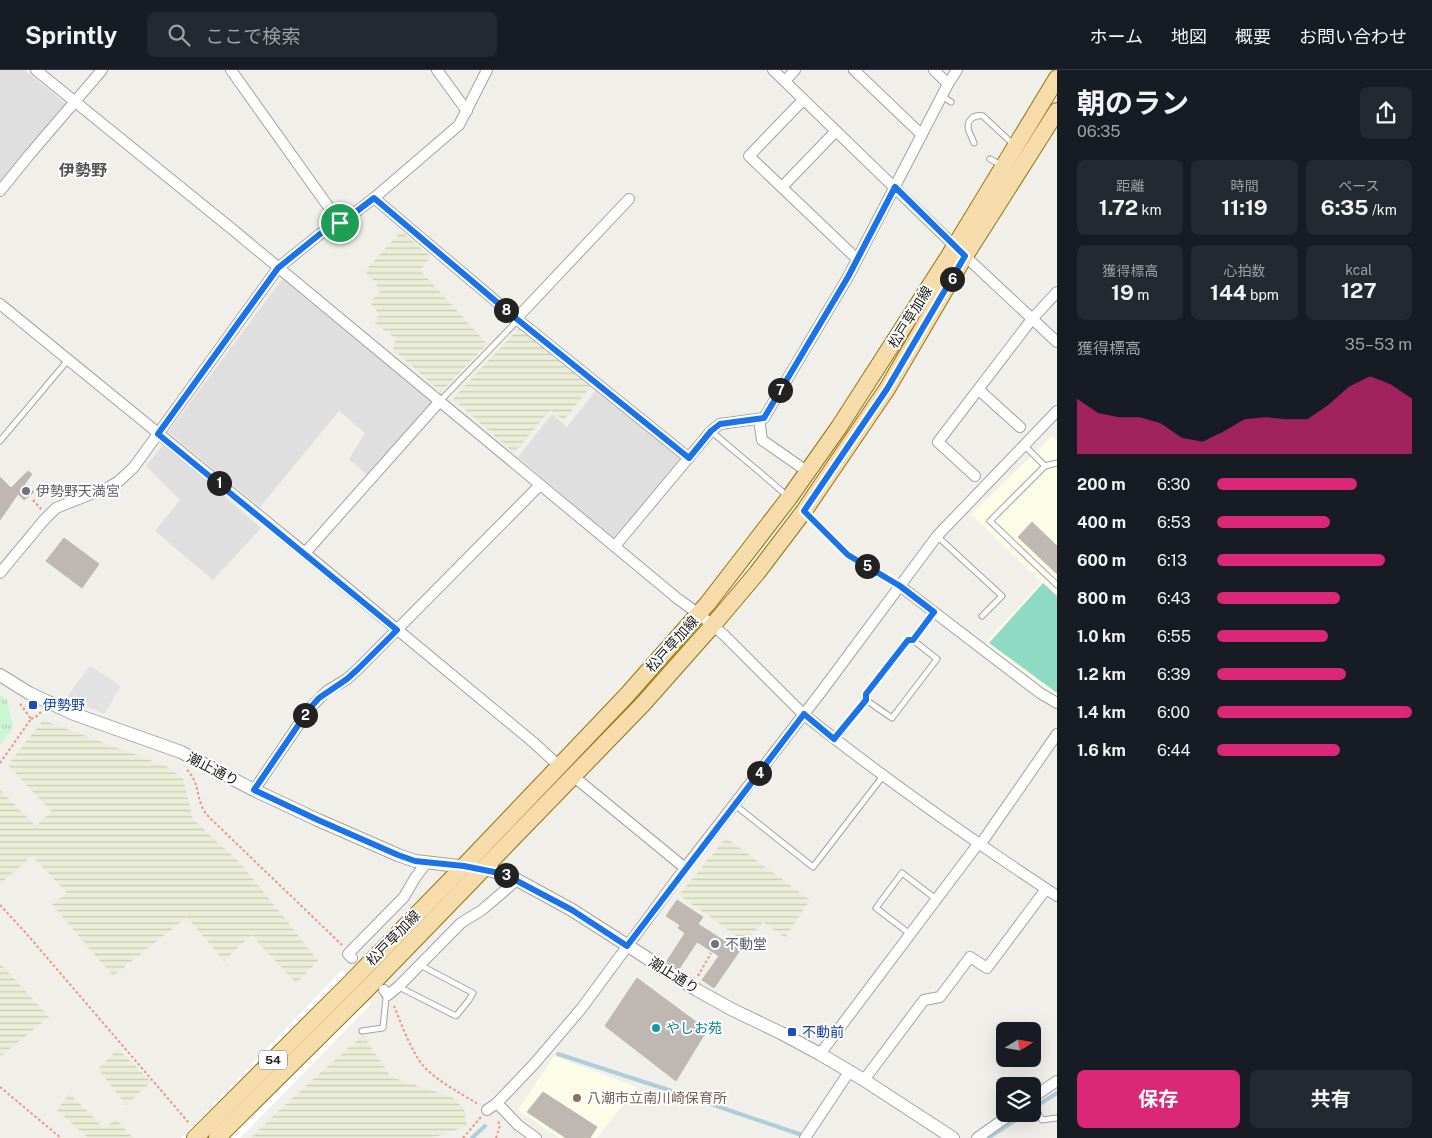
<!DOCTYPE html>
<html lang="ja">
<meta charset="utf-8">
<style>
:root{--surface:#171b24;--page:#242831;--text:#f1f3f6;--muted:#9ea1a6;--line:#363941;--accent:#db2777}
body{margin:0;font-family:"Public Sans","Noto Sans JP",sans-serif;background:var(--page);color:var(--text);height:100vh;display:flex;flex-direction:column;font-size:19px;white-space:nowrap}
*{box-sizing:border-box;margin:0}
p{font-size:16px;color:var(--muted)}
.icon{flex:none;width:28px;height:28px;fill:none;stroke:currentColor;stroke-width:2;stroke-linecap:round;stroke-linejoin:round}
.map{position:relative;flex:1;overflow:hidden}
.drawer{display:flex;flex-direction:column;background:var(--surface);width:375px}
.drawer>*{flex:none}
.needle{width:32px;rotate:79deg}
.controls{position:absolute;left:996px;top:952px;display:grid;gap:10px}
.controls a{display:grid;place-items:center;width:45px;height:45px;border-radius:8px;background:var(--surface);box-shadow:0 5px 20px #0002;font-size:25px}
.pin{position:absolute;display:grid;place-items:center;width:42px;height:42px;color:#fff;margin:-21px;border:2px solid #fff;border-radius:50%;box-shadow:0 1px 5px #0007}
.km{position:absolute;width:25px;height:25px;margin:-12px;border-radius:50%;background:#222;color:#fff;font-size:14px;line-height:25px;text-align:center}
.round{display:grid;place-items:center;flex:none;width:52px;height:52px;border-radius:8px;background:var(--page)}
.overview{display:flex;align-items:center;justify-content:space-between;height:85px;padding:0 20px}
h1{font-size:28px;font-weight:700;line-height:38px}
.metrics{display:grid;grid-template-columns:repeat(3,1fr);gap:8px;height:85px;padding:5px 20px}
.metrics div{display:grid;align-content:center;border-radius:8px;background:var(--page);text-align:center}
.metrics b{font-size:21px;font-weight:700}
.metrics small{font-size:14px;font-weight:400}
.metrics p{font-size:14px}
.chart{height:140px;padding:10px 20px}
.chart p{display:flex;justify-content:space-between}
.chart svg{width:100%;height:90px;margin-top:5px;fill:var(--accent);opacity:.7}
.button{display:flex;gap:10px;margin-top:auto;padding:10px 20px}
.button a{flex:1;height:58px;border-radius:8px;background:var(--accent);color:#fff;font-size:20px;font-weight:700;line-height:58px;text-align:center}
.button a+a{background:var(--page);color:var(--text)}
ul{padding:0 20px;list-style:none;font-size:16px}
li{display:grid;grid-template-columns:80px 60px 1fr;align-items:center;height:38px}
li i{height:12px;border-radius:6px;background:var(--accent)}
header{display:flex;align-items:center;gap:30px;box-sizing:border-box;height:70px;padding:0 25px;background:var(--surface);border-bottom:1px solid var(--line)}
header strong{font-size:24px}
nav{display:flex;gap:28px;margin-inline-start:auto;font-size:18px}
.search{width:350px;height:45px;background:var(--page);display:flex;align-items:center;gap:12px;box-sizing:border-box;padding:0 18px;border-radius:8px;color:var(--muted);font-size:19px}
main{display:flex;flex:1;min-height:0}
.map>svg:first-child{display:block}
.residential{fill:#e0dfdf}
.education{fill:#fbfde6}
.farmland{fill:url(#farmland-rules)}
.park{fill:url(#park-tufts)}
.pitch{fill:#8edac3}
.parking{fill:#e2e2e2}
.pier{fill:#fff}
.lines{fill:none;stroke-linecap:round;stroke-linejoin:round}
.stream{stroke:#aecddb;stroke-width:4}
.building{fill:#bfb8b2;stroke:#c2b8ad}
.service-casing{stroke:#a3a3a3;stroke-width:7}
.minor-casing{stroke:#a3a3a3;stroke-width:12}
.tertiary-casing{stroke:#a3a3a3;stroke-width:14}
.primary-casing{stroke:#94730c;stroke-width:18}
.path{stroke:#f0927b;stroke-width:2;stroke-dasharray:2.5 2.5;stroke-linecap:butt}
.service{stroke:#fff;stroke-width:5}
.minor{stroke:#fff;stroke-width:10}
.tertiary{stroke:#fff;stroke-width:12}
.primary{stroke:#f6dcaa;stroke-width:16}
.route-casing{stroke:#fff;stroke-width:10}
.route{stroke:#1a73e8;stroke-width:6}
.worship-dot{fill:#6b7280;stroke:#fff;stroke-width:2}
.transit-dot{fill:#1a4fb4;stroke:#fff;stroke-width:2}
.culture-dot{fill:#0f9aa8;stroke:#fff;stroke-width:2}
.education-dot{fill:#8d6e63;stroke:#fff;stroke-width:2}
.labels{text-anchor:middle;stroke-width:4;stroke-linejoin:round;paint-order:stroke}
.shield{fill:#fff;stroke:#646464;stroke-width:1}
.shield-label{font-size:12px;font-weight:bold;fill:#222}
.street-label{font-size:14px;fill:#222;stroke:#fff}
.worship-label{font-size:14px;fill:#5b616d;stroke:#fff;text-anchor:start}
.transit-label{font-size:14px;fill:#164399;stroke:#fff;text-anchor:start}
.culture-label{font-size:14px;fill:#0d838f;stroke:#fff;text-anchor:start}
.education-label{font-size:14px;fill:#785e54;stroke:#fff;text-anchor:start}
.quarter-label{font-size:16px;font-weight:bold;fill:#555;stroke:#fff}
</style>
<header>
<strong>Sprintly</strong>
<div class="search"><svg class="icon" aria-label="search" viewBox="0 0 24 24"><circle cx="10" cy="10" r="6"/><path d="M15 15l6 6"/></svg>ここで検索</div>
<nav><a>ホーム</a><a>地図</a><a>概要</a><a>お問い合わせ</a></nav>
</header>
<main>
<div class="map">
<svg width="1057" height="1068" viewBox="0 0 1057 1068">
<defs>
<pattern id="farmland-rules" width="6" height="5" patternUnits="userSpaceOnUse" patternTransform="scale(1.25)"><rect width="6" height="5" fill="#eaeed7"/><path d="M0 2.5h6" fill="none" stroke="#c8ccb8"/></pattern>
<pattern id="park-tufts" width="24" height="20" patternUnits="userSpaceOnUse" patternTransform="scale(1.25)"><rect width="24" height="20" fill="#cbf6d3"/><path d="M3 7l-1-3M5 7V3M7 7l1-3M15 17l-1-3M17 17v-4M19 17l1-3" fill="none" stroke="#aed3b5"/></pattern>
</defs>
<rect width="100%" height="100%" fill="#f1efe9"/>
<!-- residential -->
<g class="residential">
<path d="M0 0H25L67 35 0 115Z"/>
<path d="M283 208 433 331 367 405 349 389 365 363 339 341 260 437 168 362Z"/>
<path d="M597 319 681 387 614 469 518 387 552 344 567 357Z"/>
<path d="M164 374 261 458 213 510 155 461 180 430 146 396Z"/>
</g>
<!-- education -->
<g class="education">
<path d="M1052 366 1057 370V626L1050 622 985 573 1041 512 971 444Z"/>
<path d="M554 986 637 1017 597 1068H559L518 1040Z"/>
</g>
<!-- farmland -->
<g class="farmland">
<path d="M401 161 431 187 420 200 487 274 441 322 393 279 396 269 375 253 379 244 370 232 380 222 375 212 365 201Z"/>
<path d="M520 257 591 316 564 350 550 340 514 383 453 329Z"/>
<path d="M43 650 168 697 183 709 193 749 240 793 283 846 318 891 296 913 251 865 224 891 187 847 113 906 52 835 67 823 32 786 0 814V720L36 756 51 741 8 695Z"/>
<path d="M726 768 810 830 785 868 763 852 745 872 679 825Z"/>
<path d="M0 893 49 947 0 987Z"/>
<path d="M363 965 391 1007 452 1027 464 1039 467 1056 432 1068H251L278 1041Z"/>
<path d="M118 979 151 1012 126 1035 98 999Z"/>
<path d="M69 1023 104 1058 116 1049 133 1068H88L57 1040Z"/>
</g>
<!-- park -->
<path class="park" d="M0 625 7 630 13 657 0 675Z"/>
<!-- pitch -->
<path class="pitch" d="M1043 513 1057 526V623L989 573Z"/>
<!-- parking -->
<path class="parking" d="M90 596 121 616 104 644 67 627Z"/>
<!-- pier -->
<path class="pier" d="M342 900 371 934 240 1068H181Z"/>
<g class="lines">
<!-- stream -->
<g class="stream">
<path d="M558 984 687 1026 805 1066"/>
<path d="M1032 1039 1057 1023"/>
<path d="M472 1068 485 1056"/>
<path d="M988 1068 1025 1044"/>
</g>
</g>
<!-- building -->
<g class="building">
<path d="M28 401 32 404 24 415 25 416 27 415 34 422 24 430 18 424 0 450V407L11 418Z"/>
<path d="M1032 452 1057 476V504L1018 467Z"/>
<path d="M64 468 99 494 82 518 46 491Z"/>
<path d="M677 830 703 847 698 854 729 874 733 868 743 876 714 918 702 910 719 886 697 872 679 899 667 891 685 863 678 858 680 855 666 846Z"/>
<path d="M637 908 707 960 676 1011 605 956Z"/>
<path d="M543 1022 597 1057 590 1068H566L527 1042Z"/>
</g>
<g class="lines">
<!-- service casing -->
<g class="service-casing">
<g id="service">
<path d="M942 26 951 32"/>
<path d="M974 73C971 64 964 57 971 49 974 46 978 45 983 46L1014 75"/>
<path d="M990 89 1001 95"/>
<path d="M440 331 518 250"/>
<path d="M711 361C736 383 762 403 787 426"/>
<path d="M0 371 68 290"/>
<path d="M1025 376 1045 396 990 451 1057 515"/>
<path d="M1045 396 1057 393"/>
<path d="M806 443 848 485 900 516"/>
<path d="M937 466 1002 526 982 546"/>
<path d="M835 669 866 630 892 648 937 589 913 570 934 542"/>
<path d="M735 735 813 797 883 706"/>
<path d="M910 864 876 838 902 803 936 829"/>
<path d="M399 917 456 946 469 930 473 923 420 895"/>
<path d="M362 961 383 958 386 928 388 925"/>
<path d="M1032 1033 1042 1050 1057 1048"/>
</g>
</g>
<!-- minor casing -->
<g class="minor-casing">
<g id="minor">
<path d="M36 0 232 159 678 529 699 544 724 565 803 644C885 709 970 769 1057 826"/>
<path d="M231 0 340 153"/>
<path d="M437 0 467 41"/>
<path d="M773 0 965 186 1057 272"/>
<path d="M854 0 922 65"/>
<path d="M934 0 948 14"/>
<path d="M785 11 795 0"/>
<path d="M803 30 749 86 857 189"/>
<path d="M782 117 836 61"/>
<path d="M0 121 30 84 102 0"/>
<path d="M374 128 518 250 689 388"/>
<path d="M0 234 305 483 533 672 559 696"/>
<path d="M516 249 629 129"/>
<path d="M979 320 1020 357"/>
<path d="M759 349 762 370 808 402"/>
<path d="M975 406 938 372 1032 249 1057 222"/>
<path d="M615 476 711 361 720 354 764 348 848 207 948 14 957 0"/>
<path d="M305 483 440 331"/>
<path d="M0 503 44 450 56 438 109 417 119 411 134 397 278 198 320 164 348 148 374 128 459 55 487 0"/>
<path d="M900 516 1040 623 1057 633"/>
<path d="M573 706 685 798"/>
<path d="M254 720 310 638 327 621 347 609 358 599 540 415"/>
<path d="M980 775 1057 664"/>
<path d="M352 888 348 884 404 827 415 808 427 792"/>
<path d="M384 920 388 925 399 916 461 853 482 840 517 810"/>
<path d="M820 984 978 774"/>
<path d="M864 1010 924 930 940 927 970 887 987 898 1046 819"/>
<path d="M1032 1028 1057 1011"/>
<path d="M497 1033 518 1055 536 1068"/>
<path d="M487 1040 497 1033 535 993 581 939 685 798 821 622 937 466 1057 341"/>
<path d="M805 1068 849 1002"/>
<path d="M977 1068 1011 1044"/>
</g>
</g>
<!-- tertiary casing -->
<g class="tertiary-casing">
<path id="tertiary" d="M0 605 29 623 74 644 181 682 254 720 318 750 398 785 415 791 485 799 510 806 572 840 697 920 733 940 781 963 820 984 864 1010 953 1068"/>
</g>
<!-- primary casing -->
<g class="primary-casing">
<g id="primary">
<path d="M195 1068 351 912 464 796 627 625 708 533 789 428 839 357 949 186 1057 8"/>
<path d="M217 1068 363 923 643 634 713 555 757 503 804 441 887 319 965 186 1057 41"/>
</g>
</g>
<!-- path -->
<g class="path">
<path d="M33 430 41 439"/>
<path d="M868 622 905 574"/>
<path d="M31 649 37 646 41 642"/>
<path d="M0 693 31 649 19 632"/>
<path d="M187 700C199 713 196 722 202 737 204 742 208 746 212 750L342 875"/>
<path d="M0 835 25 862 189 1053"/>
<path d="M698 906 711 883"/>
<path d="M394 936C401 953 410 978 421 993 433 1009 460 1023 478 1034"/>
<path d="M0 1017 61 1068"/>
<path d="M463 1068 481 1047"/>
<path d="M496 1068 500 1056 498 1051"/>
</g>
<!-- service -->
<use href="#service" class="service"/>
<!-- minor -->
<use href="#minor" class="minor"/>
<!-- tertiary -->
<use href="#tertiary" class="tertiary"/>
<!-- primary -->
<use href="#primary" class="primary"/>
</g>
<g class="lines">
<!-- route casing -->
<g class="route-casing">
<path id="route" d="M895 117 965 186 887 319 804 441 848 485 900 516 934 542 913 570H908L866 624V630L834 669 804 644 627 876 572 840 504 804 464 796 415 791 398 785 318 750 254 720 310 638 319 628 347 609 358 599 397 560 158 364 278 198 320 164 348 148 374 128 518 250 689 388 711 361 720 354 764 348 848 207Z"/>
</g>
<!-- route -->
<use href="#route" class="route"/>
</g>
<!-- markers -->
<g class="worship-dot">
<circle cx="26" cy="421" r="5"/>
<circle cx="715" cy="874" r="5"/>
</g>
<g class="transit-dot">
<rect x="28" y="630" width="10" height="10" rx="2.5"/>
<rect x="787" y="957" width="10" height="10" rx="2.5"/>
</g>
<circle class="culture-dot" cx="656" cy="958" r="5"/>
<circle class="education-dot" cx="577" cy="1028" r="5"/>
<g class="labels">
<!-- shield labels -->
<rect class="shield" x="259" y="980.5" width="28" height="19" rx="4"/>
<g class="shield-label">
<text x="273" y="994">54</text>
</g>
<!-- street labels -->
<g class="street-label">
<text transform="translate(910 247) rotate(-58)" y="5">松戸草加線</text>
<text transform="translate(672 574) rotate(-48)" y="5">松戸草加線</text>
<text transform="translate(213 699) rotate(27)" y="5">潮止通り</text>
<text transform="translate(393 868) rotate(-46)" y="5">松戸草加線</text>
<text transform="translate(674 905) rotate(32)" y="5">潮止通り</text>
</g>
<!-- worship labels -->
<g class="worship-label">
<text x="36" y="426">伊勢野天満宮</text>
<text x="725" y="879">不動堂</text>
</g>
<!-- transit labels -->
<g class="transit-label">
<text x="43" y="640">伊勢野</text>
<text x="802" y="967">不動前</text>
</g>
<!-- culture labels -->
<g class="culture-label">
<text x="666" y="963">やしお苑</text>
</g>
<!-- education labels -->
<g class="education-label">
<text x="587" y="1033">八潮市立南川崎保育所</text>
</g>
<!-- quarter labels -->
<g class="quarter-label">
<text x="83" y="106">伊勢野</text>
</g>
</g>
</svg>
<div class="controls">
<a><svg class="needle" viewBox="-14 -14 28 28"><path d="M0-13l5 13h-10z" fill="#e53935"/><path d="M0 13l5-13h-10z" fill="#9ea1a6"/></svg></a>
<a><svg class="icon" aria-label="layers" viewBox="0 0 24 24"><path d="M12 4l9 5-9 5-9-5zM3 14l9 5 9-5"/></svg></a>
</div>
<div class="pin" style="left:340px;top:153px;background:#1e9e55"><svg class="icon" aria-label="arrive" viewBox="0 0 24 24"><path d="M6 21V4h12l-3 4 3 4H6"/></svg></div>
<b class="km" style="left:219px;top:413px">1</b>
<b class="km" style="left:305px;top:645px">2</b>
<b class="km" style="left:506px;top:805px">3</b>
<b class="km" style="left:759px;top:703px">4</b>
<b class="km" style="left:867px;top:496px">5</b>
<b class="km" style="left:952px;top:209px">6</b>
<b class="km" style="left:780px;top:320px">7</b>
<b class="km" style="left:506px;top:240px">8</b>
</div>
<section class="drawer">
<div class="overview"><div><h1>朝のラン</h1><p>06:35</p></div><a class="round"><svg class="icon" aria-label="share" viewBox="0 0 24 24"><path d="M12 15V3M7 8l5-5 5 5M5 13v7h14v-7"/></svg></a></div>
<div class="metrics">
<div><p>距離</p><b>1.72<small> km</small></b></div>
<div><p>時間</p><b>11:19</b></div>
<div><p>ペース</p><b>6:35<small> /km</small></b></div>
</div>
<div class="metrics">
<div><p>獲得標高</p><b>19<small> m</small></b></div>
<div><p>心拍数</p><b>144<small> bpm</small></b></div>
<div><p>kcal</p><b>127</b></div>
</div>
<div class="chart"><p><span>獲得標高</span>35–53 m</p>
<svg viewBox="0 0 160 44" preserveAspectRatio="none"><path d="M0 44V17L10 24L20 26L30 26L40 29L50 36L60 38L70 33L80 27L90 26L100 27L110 27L120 20L130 11L140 6L150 10L160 17V44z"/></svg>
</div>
<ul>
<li><b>200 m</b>6:30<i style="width:72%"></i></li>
<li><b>400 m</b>6:53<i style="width:58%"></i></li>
<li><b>600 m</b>6:13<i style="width:86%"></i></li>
<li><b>800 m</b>6:43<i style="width:63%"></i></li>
<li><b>1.0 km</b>6:55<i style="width:57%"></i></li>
<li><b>1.2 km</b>6:39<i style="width:66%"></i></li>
<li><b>1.4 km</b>6:00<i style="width:100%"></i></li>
<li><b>1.6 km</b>6:44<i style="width:63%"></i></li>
</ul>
<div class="button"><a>保存</a><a>共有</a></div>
</section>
</main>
